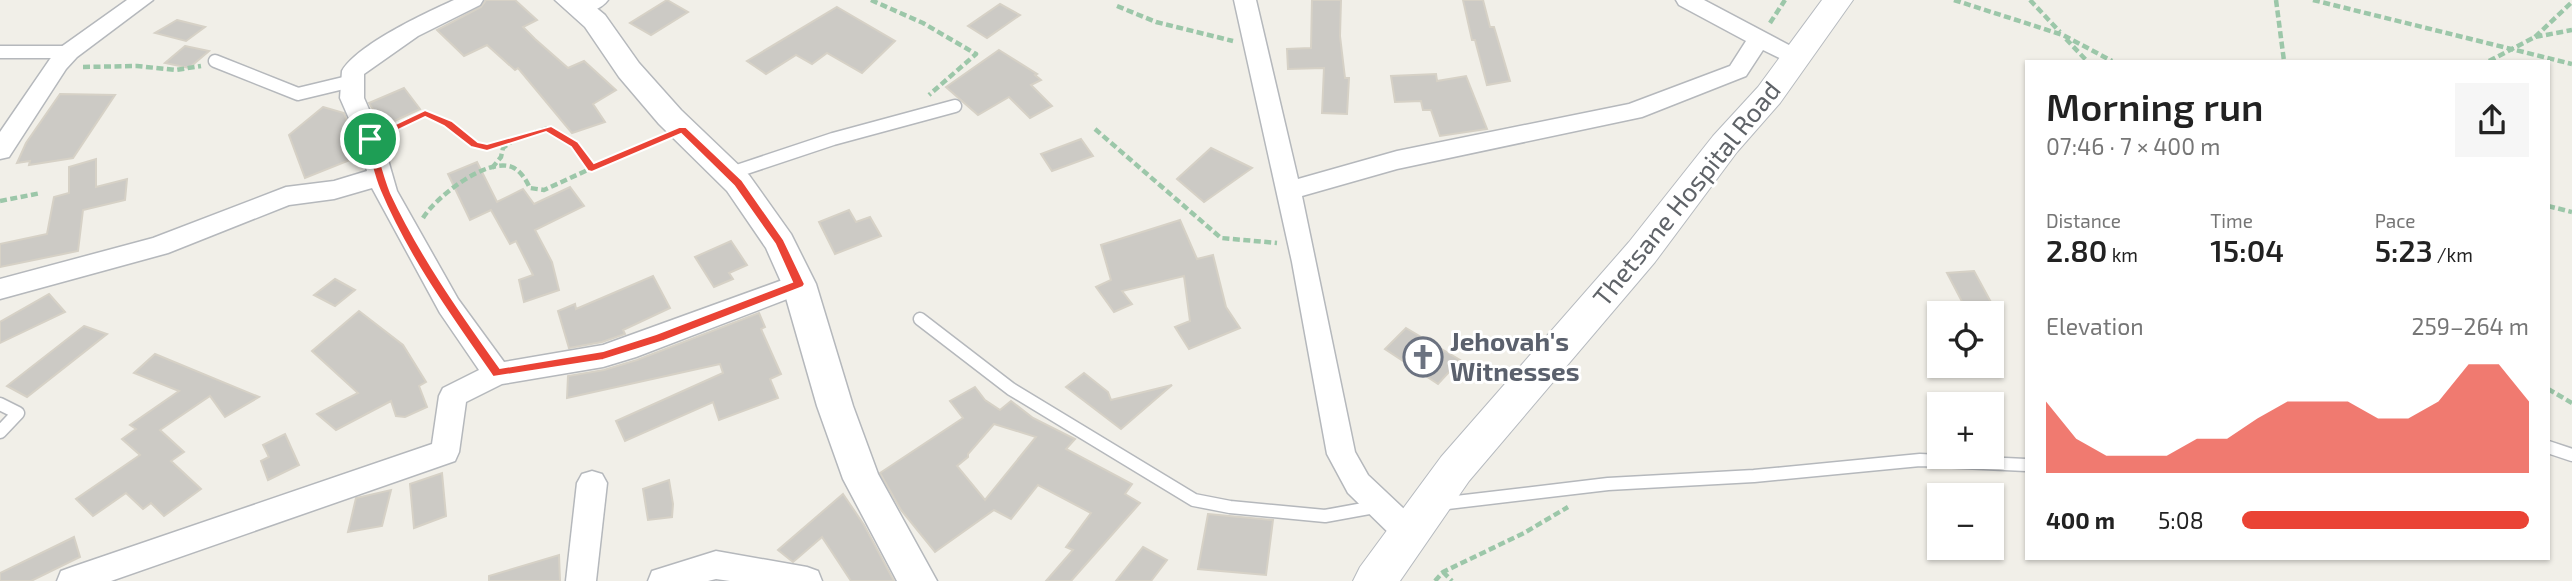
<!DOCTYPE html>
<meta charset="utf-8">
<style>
:root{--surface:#fff;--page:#f6f6f6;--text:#222;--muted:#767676;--accent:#ea4335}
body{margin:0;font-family:"Exo 2",sans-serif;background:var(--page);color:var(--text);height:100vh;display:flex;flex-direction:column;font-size:26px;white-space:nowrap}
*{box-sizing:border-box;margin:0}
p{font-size:23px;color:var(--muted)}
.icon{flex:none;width:38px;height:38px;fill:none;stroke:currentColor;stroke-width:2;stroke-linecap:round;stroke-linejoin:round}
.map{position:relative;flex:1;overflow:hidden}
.side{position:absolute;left:2025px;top:60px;width:525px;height:500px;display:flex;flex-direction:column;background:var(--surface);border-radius:0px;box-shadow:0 2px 5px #0004}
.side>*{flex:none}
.buttons{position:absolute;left:1927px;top:301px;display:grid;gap:14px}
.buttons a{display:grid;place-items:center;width:77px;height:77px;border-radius:0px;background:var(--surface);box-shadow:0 2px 5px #0004;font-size:35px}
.pin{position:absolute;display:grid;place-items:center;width:60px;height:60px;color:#fff;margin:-30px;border:4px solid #fff;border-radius:50%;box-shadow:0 2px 7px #0007}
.round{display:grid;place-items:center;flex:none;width:74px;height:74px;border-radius:0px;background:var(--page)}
.overview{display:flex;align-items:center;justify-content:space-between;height:119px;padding:0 21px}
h1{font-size:38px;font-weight:600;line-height:52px}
.figures{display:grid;grid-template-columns:repeat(3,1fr);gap:10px;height:119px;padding:7px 21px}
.figures div{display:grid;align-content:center}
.figures b{font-size:30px;font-weight:600}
.figures small{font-size:19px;font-weight:400}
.figures p{font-size:19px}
.chart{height:196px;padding:14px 21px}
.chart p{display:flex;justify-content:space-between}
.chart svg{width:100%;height:126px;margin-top:7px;fill:var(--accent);opacity:.7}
ul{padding:0 21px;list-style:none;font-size:23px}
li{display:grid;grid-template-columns:112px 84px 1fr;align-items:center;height:52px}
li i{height:18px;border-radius:9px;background:var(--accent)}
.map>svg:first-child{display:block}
.building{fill:#cccac5;stroke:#d6d1c6;stroke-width:2;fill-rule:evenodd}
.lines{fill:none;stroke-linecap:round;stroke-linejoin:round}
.service-casing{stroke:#b5b8bc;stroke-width:15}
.minor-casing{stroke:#b5b8bc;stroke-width:3}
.tertiary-casing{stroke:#b5b8bc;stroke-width:3}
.secondary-casing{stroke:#b6babf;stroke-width:2}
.path{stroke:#9cc7a9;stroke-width:4.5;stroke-dasharray:7 3.5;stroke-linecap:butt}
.service{stroke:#fff;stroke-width:12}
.minor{fill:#fff;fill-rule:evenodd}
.tertiary{fill:#fff;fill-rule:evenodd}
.secondary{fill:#fff;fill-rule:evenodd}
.route{fill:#ea4335;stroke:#fff;stroke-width:2;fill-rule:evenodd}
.labels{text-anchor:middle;stroke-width:6;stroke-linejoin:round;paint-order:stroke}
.street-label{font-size:26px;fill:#5f6368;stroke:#fff}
.worship-label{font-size:26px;font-weight:bold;fill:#5b616d;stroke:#fff;text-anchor:start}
</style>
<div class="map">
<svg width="2572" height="581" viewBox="0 0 2572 581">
<rect width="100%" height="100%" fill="#f1efe8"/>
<!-- building -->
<g class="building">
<path d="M486 0H515L537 20 523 27 535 39 568 68 584 61 616 90 593 104 605 122 572 133 518 68 515 70 487 45 464 56 437 30 481 7Z"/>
<path d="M667 0 688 12 651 35 630 23Z"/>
<path d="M1312 0H1341L1340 36 1345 78H1349L1347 114 1322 113 1324 68 1288 69 1287 49 1311 48Z"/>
<path d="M1463 0H1483L1490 27H1494L1510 81 1487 85 1475 40H1472Z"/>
<path d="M1000 4 1020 15 987 38 968 26Z"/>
<path d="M837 7 895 41 862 73 827 53 812 64 796 55 766 74 747 61Z"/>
<path d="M177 20 205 27 186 41 155 33Z"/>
<path d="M185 46 209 51 189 68 165 63Z"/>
<path d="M999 50 1037 74 1035 75 1041 80 1031 85 1052 106 1030 118 1009 97 978 115 946 87Z"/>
<path d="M1436 74 1437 81 1466 76 1487 129 1440 136 1431 110H1423L1421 101 1395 102 1391 76Z"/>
<path d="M404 88 420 109 384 126 369 103Z"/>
<path d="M60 94 115 95 73 158 29 165 30 161 17 163 26 143Z"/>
<path d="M323 107 344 113 360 156 305 178 289 135Z"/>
<path d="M1081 139 1093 156 1052 171 1041 154Z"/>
<path d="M1211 148 1252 168 1204 202 1177 179Z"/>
<path d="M96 159V187L127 179 125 200 83 210 78 251 0 267V244L47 234 54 197 69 193V167Z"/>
<path d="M477 162 497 202 523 189 534 204 570 187 584 206 535 230 552 262 559 290 524 302 519 280 533 275 516 241 510 244 491 210 470 220 448 174Z"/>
<path d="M849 210 856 222 870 217 881 236 835 254 819 222Z"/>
<path d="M1180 220 1197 259 1213 255 1226 307 1240 328 1189 349 1175 327 1190 321 1184 276 1122 291 1132 304 1114 312 1096 287 1111 280 1101 245Z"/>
<path d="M731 241 747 265 729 273 733 279 714 287 695 257Z"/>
<path d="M1974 271 1992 304 1988 305 1993 313H1968L1947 273Z"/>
<path d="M653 276 670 308 623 330 625 334 602 342 569 348 558 311 575 304 576 309Z"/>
<path d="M335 279 355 290 335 306 314 295Z"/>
<path d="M49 294 65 312 0 343V322Z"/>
<path d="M359 311 403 345 426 382 419 386 427 407 405 417 396 416 391 401 336 430 317 414 358 393 312 351Z"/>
<path d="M759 313 765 327 761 329 781 374 770 379 778 398 719 420 713 402 625 441 616 421 723 373 720 364 567 398 568 376 604 370 637 360Z"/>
<path d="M84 326 107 334 27 397 7 386Z"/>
<path d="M1406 328 1460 360 1438 384 1385 349Z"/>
<path d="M155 354 259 397 225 417 210 396 160 430 184 452 171 461 201 489 164 516 151 503 143 509 126 493 93 516 76 499 140 455 122 439 136 429 130 425 179 391 134 373Z"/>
<path d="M1084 373 1108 392 1111 400 1172 385 1121 429 1066 387Z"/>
<path d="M975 387 985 400 1000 410 1011 401 1033 418 1075 439 1066 449 1132 484 1125 494 1140 503 1071 581H1046L1073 550 1066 547 1091 513 1038 485 1011 519 994 510 935 552 901 510 880 473 963 418 950 401ZM994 424 1036 437 985 500 957 466 968 457V454Z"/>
<path d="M285 434 299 465 268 480 261 461 269 457 263 445Z"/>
<path d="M442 473 446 516 414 528 410 484Z"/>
<path d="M669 480 673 504 672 517 648 520 643 489Z"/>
<path d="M391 490 382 526 348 532 356 498Z"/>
<path d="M843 494 864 525 894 581H851L822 537 793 562 778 550Z"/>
<path d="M1208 514 1273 520 1266 575 1198 569Z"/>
<path d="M74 537 80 557 31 581H0V573Z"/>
<path d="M1143 547 1167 560 1151 581H1116Z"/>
<path d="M559 555 560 581H489V576Z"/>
</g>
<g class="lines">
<!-- service casing -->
<g class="service-casing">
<g id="service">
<path d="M0 52H69"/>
<path d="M215 61 298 94 352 81"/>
<path d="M728 174 833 139 955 106"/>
<path d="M920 319 1011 389 1194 500 1230 507 1325 516 1380 506"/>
<path d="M0 404 18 413 0 432"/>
<path d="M2548 447 2572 455"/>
<path d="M1439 504 1608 484 1754 476 1920 460 2026 465"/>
</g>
</g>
<!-- minor casing -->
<g class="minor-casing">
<g id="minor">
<path d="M127 0H153L77 57 66 69 9 157 0 159V132L50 59 61 47Z"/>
<path d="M454 0H483L480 5 418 36 364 74V98L382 139 397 191 458 299 504 362 603 345 799 274 808 277 812 284 808 291 636 357 603 367 502 384 466 402 459 452 455 461 111 581H57L61 571 72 567 432 444 439 396 443 388 479 370 440 313 372 188 334 199 289 205 168 253 0 299V279L153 238 286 187 334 181 367 171 358 139 340 98 342 71C357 45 425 13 454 0Z"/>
<path d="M578 0H608C601 10 582 16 570 13L567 8Z"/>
<path d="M1234 0H1256L1298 179 1397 151 1629 104 1730 66 1746 41 1679 5 1676 0H1704L1806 54 1809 59 1806 64 1798 67 1763 50 1746 76 1642 117 1397 169 1302 196 1355 452 1368 475 1420 524 1424 533 1420 542 1409 546 1398 542 1348 493 1327 454 1292 262Z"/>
<path d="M592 471 602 474 607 483 596 581H566L577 483 582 474Z"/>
<path d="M716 551 807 567 818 571 822 581H730L716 579 708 581H648L652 571Z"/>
</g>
</g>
<!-- tertiary casing -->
<g class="tertiary-casing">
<path id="tertiary" d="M555 0H587L605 15 639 63 681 110 749 175 791 234 816 284 853 406 878 474 937 581H897L843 479 817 406 782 284 766 248 727 191 659 124 619 77 585 27Z"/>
</g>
<!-- secondary casing -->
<g class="secondary-casing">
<path id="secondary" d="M1822 0H1853L1780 103 1737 152 1655 262 1469 481 1400 581H1353L1360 567 1441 457 1629 242 1713 136 1758 87Z"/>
</g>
<!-- path -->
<g class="path">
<path d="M871 0 923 23 976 54 929 95"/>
<path d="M1954 0 2063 35 2112 61"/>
<path d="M2030 0 2060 32"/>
<path d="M2276 0 2284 61"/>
<path d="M2313 0 2572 64"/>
<path d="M1117 6 1156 22 1233 41"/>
<path d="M1770 23 1785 0"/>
<path d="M2535 37 2572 2"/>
<path d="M2066 39 2087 61"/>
<path d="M2489 61 2535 37 2572 30"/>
<path d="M83 67 137 66 176 70 201 66"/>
<path d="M389 128 425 113 448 123 475 145 487 148 548 128 575 144 592 168 659 139"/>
<path d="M1095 129 1221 238 1277 243"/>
<path d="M492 168 501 157 503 148 511 142"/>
<path d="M0 201 41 193"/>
<path d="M2548 206 2572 212"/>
<path d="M423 218C435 198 486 157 512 167 521 171 526 180 530 188L544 190 592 168"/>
<path d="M2548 389 2572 403"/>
<path d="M1443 572 1452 581"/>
<path d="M1435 581 1443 572 1524 533 1568 507"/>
</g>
<!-- service -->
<use href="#service" class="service"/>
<!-- minor -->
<use href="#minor" class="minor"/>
<!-- tertiary -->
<use href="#tertiary" class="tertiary"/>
<!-- secondary -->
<use href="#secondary" class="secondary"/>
</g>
<!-- route -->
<path class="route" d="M425 110 452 121 478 142 487 144 551 126 578 142 594 163 679 127H686L742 180 784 240 805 284 803 287 664 341 603 360 493 377C452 318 408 258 380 191 373 175 370 156 364 139ZM425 117 444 126 471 147 487 151 546 132 571 147 588 171 592 172 681 134 734 186 775 244 792 282 656 334 603 351 500 368C460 312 420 255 391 193 384 176 380 158 375 141Z"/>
<!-- icons -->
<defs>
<g id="church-ring" transform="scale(2.0125)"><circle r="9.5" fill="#fff" stroke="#6b7280" stroke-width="1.5"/><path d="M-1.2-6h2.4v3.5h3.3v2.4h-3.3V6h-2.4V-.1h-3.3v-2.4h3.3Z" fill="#6b7280"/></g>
</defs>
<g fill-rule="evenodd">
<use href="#church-ring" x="1423" y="357"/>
</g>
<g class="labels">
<!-- street labels -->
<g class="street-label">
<text transform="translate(1687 194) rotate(-51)" y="9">Thetsane Hospital Road</text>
</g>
<!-- worship labels -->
<g class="worship-label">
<text x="1450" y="351">Jehovah's<tspan x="1450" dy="30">Witnesses</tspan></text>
</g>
</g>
</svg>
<div class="buttons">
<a><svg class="icon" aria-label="locate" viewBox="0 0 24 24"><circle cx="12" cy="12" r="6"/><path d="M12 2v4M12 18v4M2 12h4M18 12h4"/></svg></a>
<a>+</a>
<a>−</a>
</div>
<div class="pin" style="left:370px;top:139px;background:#1e9e55"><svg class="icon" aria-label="arrive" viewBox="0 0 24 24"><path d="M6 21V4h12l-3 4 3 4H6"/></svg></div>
<section class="side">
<div class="overview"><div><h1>Morning run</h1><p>07:46 · 7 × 400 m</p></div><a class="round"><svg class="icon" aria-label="share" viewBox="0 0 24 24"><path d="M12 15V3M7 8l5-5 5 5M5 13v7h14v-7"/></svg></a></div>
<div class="figures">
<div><p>Distance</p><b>2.80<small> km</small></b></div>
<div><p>Time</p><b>15:04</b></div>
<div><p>Pace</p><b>5:23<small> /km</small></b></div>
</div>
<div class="chart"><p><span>Elevation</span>259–264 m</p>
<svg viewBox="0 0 160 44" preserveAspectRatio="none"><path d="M0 44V19L10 32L20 38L30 38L40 38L50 32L60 32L70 25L80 19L90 19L100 19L110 25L120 25L130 19L140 6L150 6L160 19V44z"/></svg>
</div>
<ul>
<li><b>400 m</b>5:08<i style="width:100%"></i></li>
</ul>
</section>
</div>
